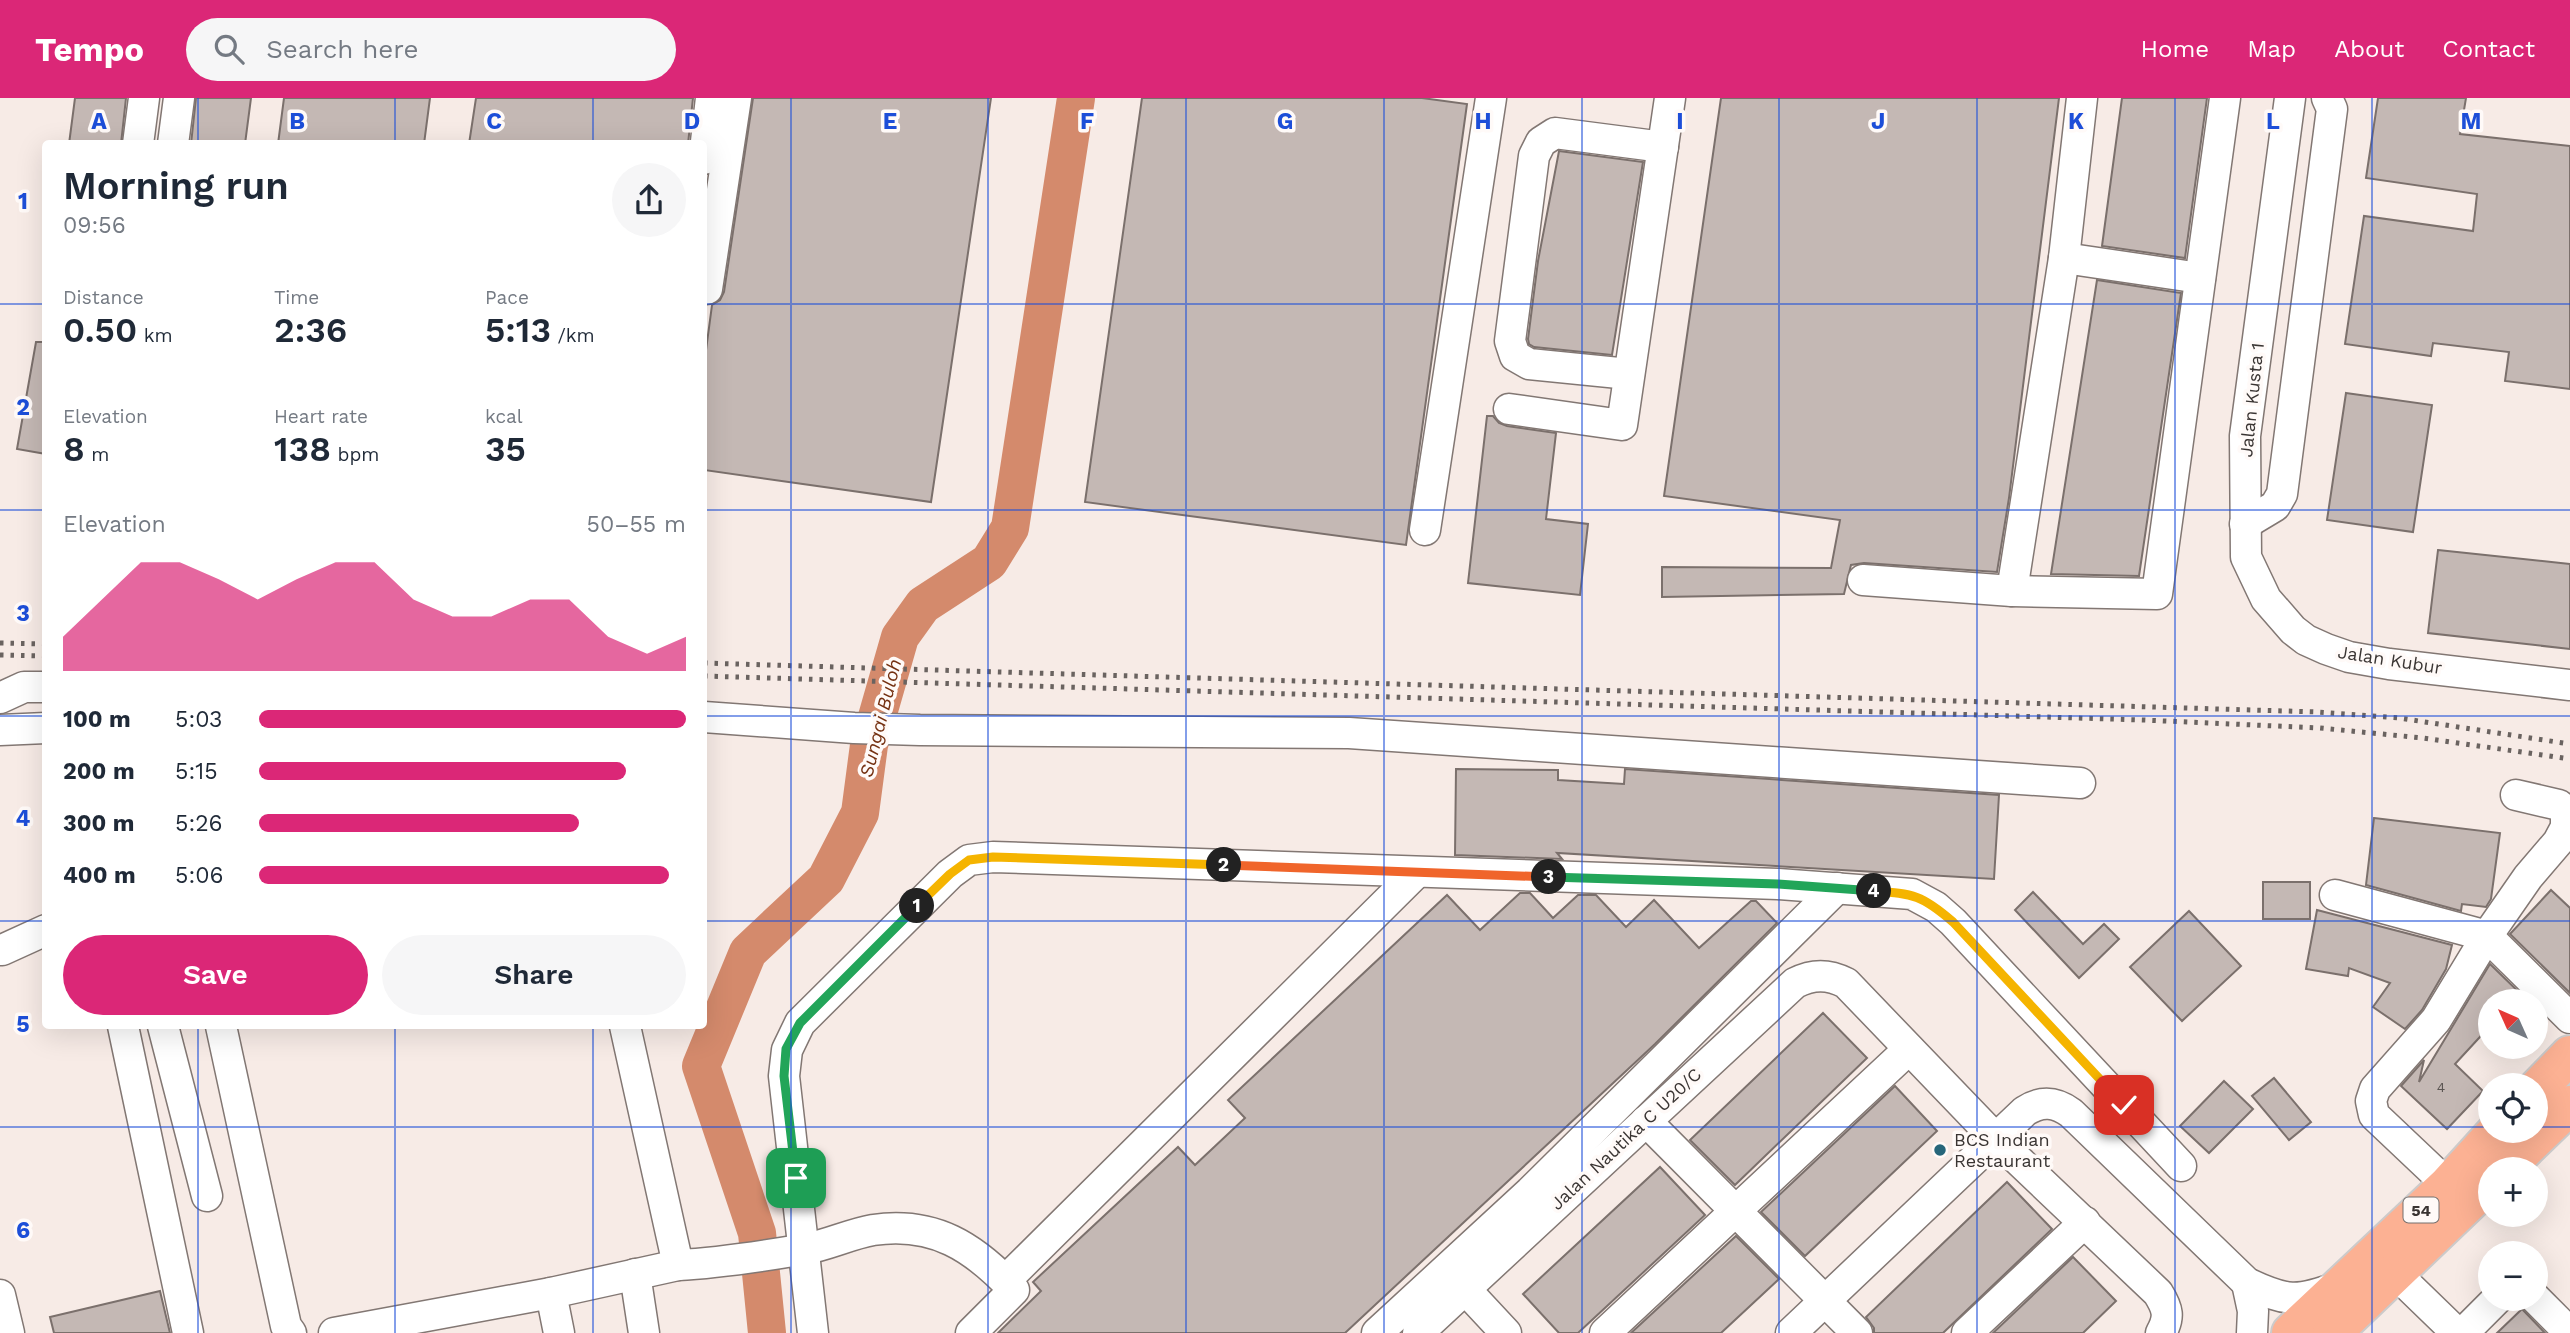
<!DOCTYPE html>
<meta charset="utf-8">
<style>
:root{--surface:#fff;--page:#f6f6f7;--text:#1f2937;--muted:#747a83;--accent:#db2777}
body{margin:0;font-family:"Work Sans",sans-serif;background:var(--page);color:var(--text);height:100vh;display:flex;flex-direction:column;font-size:26px;white-space:nowrap}
*{box-sizing:border-box;margin:0}
p{font-size:23px;color:var(--muted)}
.icon{flex:none;width:38px;height:38px;fill:none;stroke:currentColor;stroke-width:2;stroke-linecap:round;stroke-linejoin:round}
.map{position:relative;flex:1;overflow:hidden}
.panel{position:absolute;left:42px;top:42px;width:665px;height:889px;display:flex;flex-direction:column;background:var(--surface);border-radius:7px;box-shadow:0 7px 28px #0002}
.panel>*{flex:none}
.needle{width:46px;rotate:315deg}
.controls{position:absolute;left:2478px;top:891px;display:grid;gap:14px}
.controls a{display:grid;place-items:center;width:70px;height:70px;border-radius:50%;background:var(--surface);box-shadow:0 7px 28px #0002;font-size:35px}
.pin{position:absolute;display:grid;place-items:center;width:60px;height:60px;color:#fff;margin:-30px;border-radius:14px;box-shadow:0 4px 10px #0006}
.km{position:absolute;width:35px;height:35px;margin:-18px;border-radius:50%;background:#222;color:#fff;font-size:19px;line-height:35px;text-align:center}
.round{display:grid;place-items:center;flex:none;width:74px;height:74px;border-radius:37px;background:var(--page)}
.summary{display:flex;align-items:center;justify-content:space-between;height:119px;padding:0 21px}
h1{font-size:38px;font-weight:600;line-height:52px}
.metrics{display:grid;grid-template-columns:repeat(3,1fr);gap:10px;height:119px;padding:7px 21px}
.metrics div{display:grid;align-content:center}
.metrics b{font-size:35px;font-weight:600}
.metrics small{font-size:19px;font-weight:400}
.metrics p{font-size:19px}
.chart{height:196px;padding:14px 21px}
.chart p{display:flex;justify-content:space-between}
.chart svg{width:100%;height:126px;margin-top:7px;fill:var(--accent);opacity:.7}
.cta{display:flex;gap:14px;margin-top:auto;padding:14px 21px}
.cta a{flex:1;height:80px;border-radius:42px;background:var(--accent);color:#fff;font-size:28px;font-weight:600;line-height:80px;text-align:center}
.cta a+a{background:var(--page);color:var(--text)}
ul{padding:0 21px;list-style:none;font-size:23px}
li{display:grid;grid-template-columns:112px 84px 1fr;align-items:center;height:52px}
li i{height:18px;border-radius:9px;background:var(--accent)}
header{display:flex;align-items:center;gap:42px;box-sizing:border-box;height:98px;padding:0 35px;background:var(--accent);color:#fff}
header strong{font-size:33px}
nav{display:flex;gap:38px;margin-inline-start:auto;font-size:24px}
.search{width:490px;height:63px;background:var(--page);display:flex;align-items:center;gap:18px;box-sizing:border-box;padding:0 24px;border-radius:38px;color:var(--muted);font-size:26px}
.map>svg:first-child{display:block}
.lines{fill:none;stroke-linecap:round;stroke-linejoin:round}
.river{stroke:#d48a6c;stroke-width:38}
.building{fill:#c4b8b4;stroke:#7b706c;stroke-width:2}
.minor-casing{stroke:#827773;stroke-width:33}
.highway-casing{stroke:#cccaca;stroke-width:42}
.minor{stroke:#fff;stroke-width:30}
.highway{stroke:#fcb193;stroke-width:38}
.rail{stroke:#6a6360;stroke-width:5;stroke-dasharray:3.5 7;stroke-linecap:butt}
.split-1-casing{stroke:#fff;stroke-width:14}
.split-2-casing{stroke:#fff;stroke-width:14}
.split-3-casing{stroke:#fff;stroke-width:14}
.split-4-casing{stroke:#fff;stroke-width:14}
.split-5-casing{stroke:#fff;stroke-width:14}
.split-1{stroke:#22a559;stroke-width:9}
.split-2{stroke:#f5b400;stroke-width:9}
.split-3{stroke:#f0652b;stroke-width:9}
.split-4{stroke:#22a559;stroke-width:9}
.split-5{stroke:#f5b400;stroke-width:9}
.grid{fill:none;stroke:#1d4ed8;stroke-width:2;stroke-opacity:0.55}
.poi-dot{fill:#26667a;stroke:#fffaf8;stroke-width:2.5}
.labels{text-anchor:middle;stroke-width:7;stroke-linejoin:round;paint-order:stroke}
.number-label{font-size:14px;fill:#5c5653}
.shield{fill:#fffaf8;stroke:#75706e;stroke-width:2}
.shield-label{font-size:16px;font-weight:bold;fill:#3a3533}
.street-label{font-size:18px;fill:#3a3533;stroke:#fffaf8}
.poi-label{font-size:18px;fill:#3a3533;stroke:#fffaf8;text-anchor:start}
.water-label{font-size:19px;font-style:italic;fill:#753112;stroke:#fffaf8}
.grid-label{font-size:23px;text-anchor:middle;font-weight:bold;fill:#1d4ed8;stroke:#fffaf8;stroke-width:7;stroke-linejoin:round;paint-order:stroke}
</style>
<header>
<strong>Tempo</strong>
<div class="search"><svg class="icon" aria-label="search" viewBox="0 0 24 24"><circle cx="10" cy="10" r="6"/><path d="M15 15l6 6"/></svg>Search here</div>
<nav><a>Home</a><a>Map</a><a>About</a><a>Contact</a></nav>
</header>
<div class="map">
<svg width="2570" height="1235" viewBox="0 0 2570 1235">
<rect width="100%" height="100%" fill="#f7ebe6"/>
<g class="lines">
<!-- river -->
<path class="river" d="M767 1235 757 1135 701 968 748 854 826 781 860 715 869 647 900 539 923 507 989 464 1010 430 1076 0"/>
</g>
<!-- building -->
<g class="building">
<path d="M75 0H126L121 46H69Z"/>
<path d="M196 0H251L245 46H191Z"/>
<path d="M284 0H430L424 46H278Z"/>
<path d="M476 0H693L688 46H469Z"/>
<path d="M753 0H991L931 404 704 372V267L712 207 720 202 724 194Z"/>
<path d="M1142 0H1422L1467 6 1406 447 1085 404Z"/>
<path d="M1721 0H2059L2009 400 1997 474 1864 465 1851 467 1844 496 1662 499V469L1831 470 1840 422 1664 398Z"/>
<path d="M2122 0H2207L2185 160 2102 148Z"/>
<path d="M2378 0H2466L2460 36 2570 48V291L2505 283 2509 254 2433 245 2431 258 2345 246 2364 118 2473 133 2477 96 2366 80Z"/>
<path d="M1559 53 1643 64 1612 257 1534 249 1529 246 1528 241 1538 163Z"/>
<path d="M2097 182 2181 195 2139 478 2051 476Z"/>
<path d="M36 244H46V356L17 351Z"/>
<path d="M2346 295 2432 307 2413 434 2327 422Z"/>
<path d="M1487 318H1493L1499 325 1507 328 1556 335 1546 421 1588 426 1580 497 1468 485Z"/>
<path d="M2438 452 2570 466V551L2428 535Z"/>
<path d="M1456 671 1558 672V682L1624 686 1625 671 1999 697 1994 781 1557 755 1562 761 1455 757Z"/>
<path d="M2374 720 2500 735 2491 801 2486 809 2462 806 2461 813 2366 787Z"/>
<rect x="2263" y="784" width="47" height="37"/>
<path d="M2551 792 2570 810V895L2510 836Z"/>
<path d="M2033 794 2083 846 2104 826 2119 841 2079 880 2015 812Z"/>
<path d="M1520 795H1530L1553 820 1578 797H1596L1626 829 1654 802 1699 850 1751 803H1756L1777 825 1655 946 1345 1235H998L1041 1193 1033 1184 1178 1049 1195 1067 1245 1020 1228 1002 1447 797 1480 832Z"/>
<path d="M2317 812 2452 847 2446 871 2422 912 2405 931 2373 909 2390 885 2349 870 2348 878 2306 871Z"/>
<path d="M2189 813 2241 868 2182 923 2130 869Z"/>
<path d="M2490 866 2528 903H2490V928L2455 966 2483 993 2447 1031 2401 988 2424 962 2419 984Z"/>
<path d="M1823 915 1867 960 1735 1087 1690 1042Z"/>
<path d="M2274 980 2311 1024 2289 1042 2252 998Z"/>
<path d="M2224 983 2253 1011 2209 1055 2180 1028Z"/>
<path d="M1895 988 1937 1033 1805 1158 1761 1114Z"/>
<path d="M1660 1069 1705 1117 1578 1235H1559L1523 1196Z"/>
<path d="M2007 1084 2052 1131 1943 1235H1874V1230L1866 1219Z"/>
<path d="M1736 1138 1779 1181 1721 1235H1631Z"/>
<path d="M2073 1159 2116 1203 2083 1235H1993Z"/>
<path d="M160 1193 170 1235H54L50 1219Z"/>
<path d="M2522 1211 2545 1235H2497Z"/>
</g>
<g class="lines">
<!-- minor casing -->
<g class="minor-casing">
<g id="minor">
<path d="M2290 0 2245 338 2246 459 2266 501 2293 532 2306 542 2326 551 2349 559 2389 566 2570 587"/>
<path d="M138 46 144 0"/>
<path d="M173 46 179 0"/>
<path d="M704 61 711 0"/>
<path d="M2064 160 2200 180"/>
<path d="M707 191 736 0"/>
<path d="M1629 276 1529 266 1515 258 1510 243 1534 58 1541 44 1555 35 1663 49"/>
<path d="M1509 311 1622 327 1670 0"/>
<path d="M2245 426 2275 408 2282 396 2332 11 2327 0"/>
<path d="M1425 432 1491 0"/>
<path d="M1863 482 2012 493 2157 496 2225 0"/>
<path d="M2012 493 2064 160 2082 0"/>
<path d="M0 600 24 589H46"/>
<path d="M704 619 854 630 920 632 1349 635 2080 685"/>
<path d="M0 632 46 630"/>
<path d="M2335 797 2487 838 2570 920"/>
<path d="M2 852 46 832"/>
<path d="M123 928 188 1235"/>
<path d="M163 928 207 1098"/>
<path d="M221 928 286 1228 291 1235"/>
<path d="M625 928 678 1167C720 1165 764 1158 805 1151 828 1147 850 1136 873 1132 934 1123 974 1149 1014 1192L971 1235"/>
<path d="M1646 1023 1857 1235"/>
<path d="M2448 1087 2374 1017 2371 1003 2375 991 2436 922 2487 838 2528 779 2558 744 2566 729V714L2559 707 2516 697"/>
<path d="M635 1176 644 1235"/>
<path d="M2396 1176 2457 1235"/>
<path d="M1006 1182 1416 775"/>
<path d="M2247 1185 2253 1213 2252 1235"/>
<path d="M1465 1191 1506 1235"/>
<path d="M551 1195 559 1235"/>
<path d="M0 1197 9 1235"/>
<path d="M2535 1200 2570 1235"/>
<path d="M334 1235 551 1195 678 1167"/>
<path d="M813 1235 784 978 787 952 800 925 950 776 969 762 993 759 1778 786 1912 796 1936 809 1953 824 2181 1068"/>
<path d="M1377 1235 1530 1094 1837 790"/>
<path d="M1418 1235 1795 885C1813 876 1828 876 1846 885L1995 1040 2158 1195C2168 1211 2170 1219 2161 1235"/>
<path d="M1605 1235 1909 951"/>
<path d="M1791 1235 2025 1013C2042 1002 2056 1004 2071 1015L2247 1185C2287 1204 2297 1204 2338 1189"/>
<path d="M1967 1235 2085 1124"/>
<path d="M2463 1235 2498 1200"/>
</g>
</g>
<!-- highway casing -->
<g class="highway-casing">
<g id="highway">
<path d="M2536 992 2570 957"/>
<path d="M2504 1071 2570 1007"/>
<path d="M2291 1235 2448 1087 2498 1032"/>
<path d="M2332 1235 2490 1084"/>
</g>
</g>
<!-- minor -->
<use href="#minor" class="minor"/>
<!-- highway -->
<use href="#highway" class="highway"/>
<!-- rail -->
<g class="rail">
<path d="M0 545 46 546"/>
<path d="M0 557 46 558"/>
<path d="M704 565 2318 614 2399 620 2570 646"/>
<path d="M704 578 2143 622 2320 630 2423 640 2570 661"/>
</g>
</g>
<g class="lines">
<!-- split-1 casing -->
<g class="split-1-casing">
<path id="split-1" d="M796 1080 784 978 786 951 800 925 917 808"/>
</g>
<!-- split-2 casing -->
<g class="split-2-casing">
<path id="split-2" d="M917 808 950 776 969 762 993 759 1224 767"/>
</g>
<!-- split-3 casing -->
<g class="split-3-casing">
<path id="split-3" d="M1224 767 1549 779"/>
</g>
<!-- split-4 casing -->
<g class="split-4-casing">
<path id="split-4" d="M1549 779 1778 786 1874 793"/>
</g>
<!-- split-5 casing -->
<g class="split-5-casing">
<path id="split-5" d="M1874 793C1914 796 1922 797 1953 824L2124 1007"/>
</g>
<!-- split-1 -->
<use href="#split-1" class="split-1"/>
<!-- split-2 -->
<use href="#split-2" class="split-2"/>
<!-- split-3 -->
<use href="#split-3" class="split-3"/>
<!-- split-4 -->
<use href="#split-4" class="split-4"/>
<!-- split-5 -->
<use href="#split-5" class="split-5"/>
</g>
<!-- grid -->
<path class="grid" d="M198 0V46M395 0V46M593 0V46M791 0V1235M988 0V1235M1186 0V1235M1384 0V1235M1582 0V1235M1779 0V1235M1977 0V1235M2175 0V1235M2372 0V1235M0 206H46M704 206H2570M0 412H46M704 412H2570M0 618H46M704 618H2570M0 823H46M704 823H2570M198 928V1235M395 928V1235M593 928V1235M0 1029H2490M2536 1029H2570"/>
<!-- markers -->
<circle class="poi-dot" cx="1940" cy="1052" r="7"/>
<g class="labels">
<!-- number labels -->
<g class="number-label">
<text x="2441" y="994">4</text>
</g>
<!-- shield labels -->
<rect class="shield" x="2403.5" y="1099.5" width="35" height="25" rx="5"/>
<g class="shield-label">
<text x="2421" y="1118">54</text>
</g>
<!-- street labels -->
<g class="street-label">
<text transform="translate(2252 302) rotate(-84)" y="6">Jalan Kusta 1</text>
<text transform="translate(2390 562) rotate(9)" y="6">Jalan Kubur</text>
<text transform="translate(1626 1041) rotate(-43)" y="6">Jalan Nautika C U20/C</text>
</g>
<!-- poi labels -->
<g class="poi-label">
<text x="1954" y="1048">BCS Indian<tspan x="1954" dy="21">Restaurant</tspan></text>
</g>
<!-- water labels -->
<g class="water-label">
<text transform="translate(880 620) rotate(-76)" y="7">Sungai Buloh</text>
</g>
</g>
<g class="grid-label">
<text x="99" y="31">A</text>
<text x="297" y="31">B</text>
<text x="494" y="31">C</text>
<text x="692" y="31">D</text>
<text x="890" y="31">E</text>
<text x="1087" y="31">F</text>
<text x="1285" y="31">G</text>
<text x="1483" y="31">H</text>
<text x="1680" y="31">I</text>
<text x="1878" y="31">J</text>
<text x="2076" y="31">K</text>
<text x="2273" y="31">L</text>
<text x="2471" y="31">M</text>
<text x="23" y="111">1</text>
<text x="23" y="317">2</text>
<text x="23" y="523">3</text>
<text x="23" y="728">4</text>
<text x="23" y="934">5</text>
<text x="23" y="1140">6</text>
</g>
</svg>
<div class="controls">
<a><svg class="needle" viewBox="-14 -14 28 28"><path d="M0-13l5 13h-10z" fill="#e53935"/><path d="M0 13l5-13h-10z" fill="#747a83"/></svg></a>
<a><svg class="icon" aria-label="locate" viewBox="0 0 24 24"><circle cx="12" cy="12" r="6"/><path d="M12 2v4M12 18v4M2 12h4M18 12h4"/></svg></a>
<a>+</a>
<a>−</a>
</div>
<div class="pin" style="left:796px;top:1080px;background:#1e9e55"><svg class="icon" aria-label="arrive" viewBox="0 0 24 24"><path d="M6 21V4h12l-3 4 3 4H6"/></svg></div>
<div class="pin" style="left:2124px;top:1007px;background:#d93025"><svg class="icon" aria-label="check" viewBox="0 0 24 24"><path d="M5 12l5 5 9-10"/></svg></div>
<b class="km" style="left:917px;top:808px">1</b>
<b class="km" style="left:1224px;top:767px">2</b>
<b class="km" style="left:1549px;top:779px">3</b>
<b class="km" style="left:1874px;top:793px">4</b>
<section class="panel">
<div class="summary"><div><h1>Morning run</h1><p>09:56</p></div><a class="round"><svg class="icon" aria-label="share" viewBox="0 0 24 24"><path d="M12 15V3M7 8l5-5 5 5M5 13v7h14v-7"/></svg></a></div>
<div class="metrics">
<div><p>Distance</p><b>0.50<small> km</small></b></div>
<div><p>Time</p><b>2:36</b></div>
<div><p>Pace</p><b>5:13<small> /km</small></b></div>
</div>
<div class="metrics">
<div><p>Elevation</p><b>8<small> m</small></b></div>
<div><p>Heart rate</p><b>138<small> bpm</small></b></div>
<div><p>kcal</p><b>35</b></div>
</div>
<div class="chart"><p><span>Elevation</span>50–55 m</p>
<svg viewBox="0 0 160 44" preserveAspectRatio="none"><path d="M0 44V32L10 19L20 6L30 6L40 12L50 19L60 12L70 6L80 6L90 19L100 25L110 25L120 19L130 19L140 32L150 38L160 32V44z"/></svg>
</div>
<ul>
<li><b>100 m</b>5:03<i style="width:100%"></i></li>
<li><b>200 m</b>5:15<i style="width:86%"></i></li>
<li><b>300 m</b>5:26<i style="width:75%"></i></li>
<li><b>400 m</b>5:06<i style="width:96%"></i></li>
</ul>
<div class="cta"><a>Save</a><a>Share</a></div>
</section>
</div>
